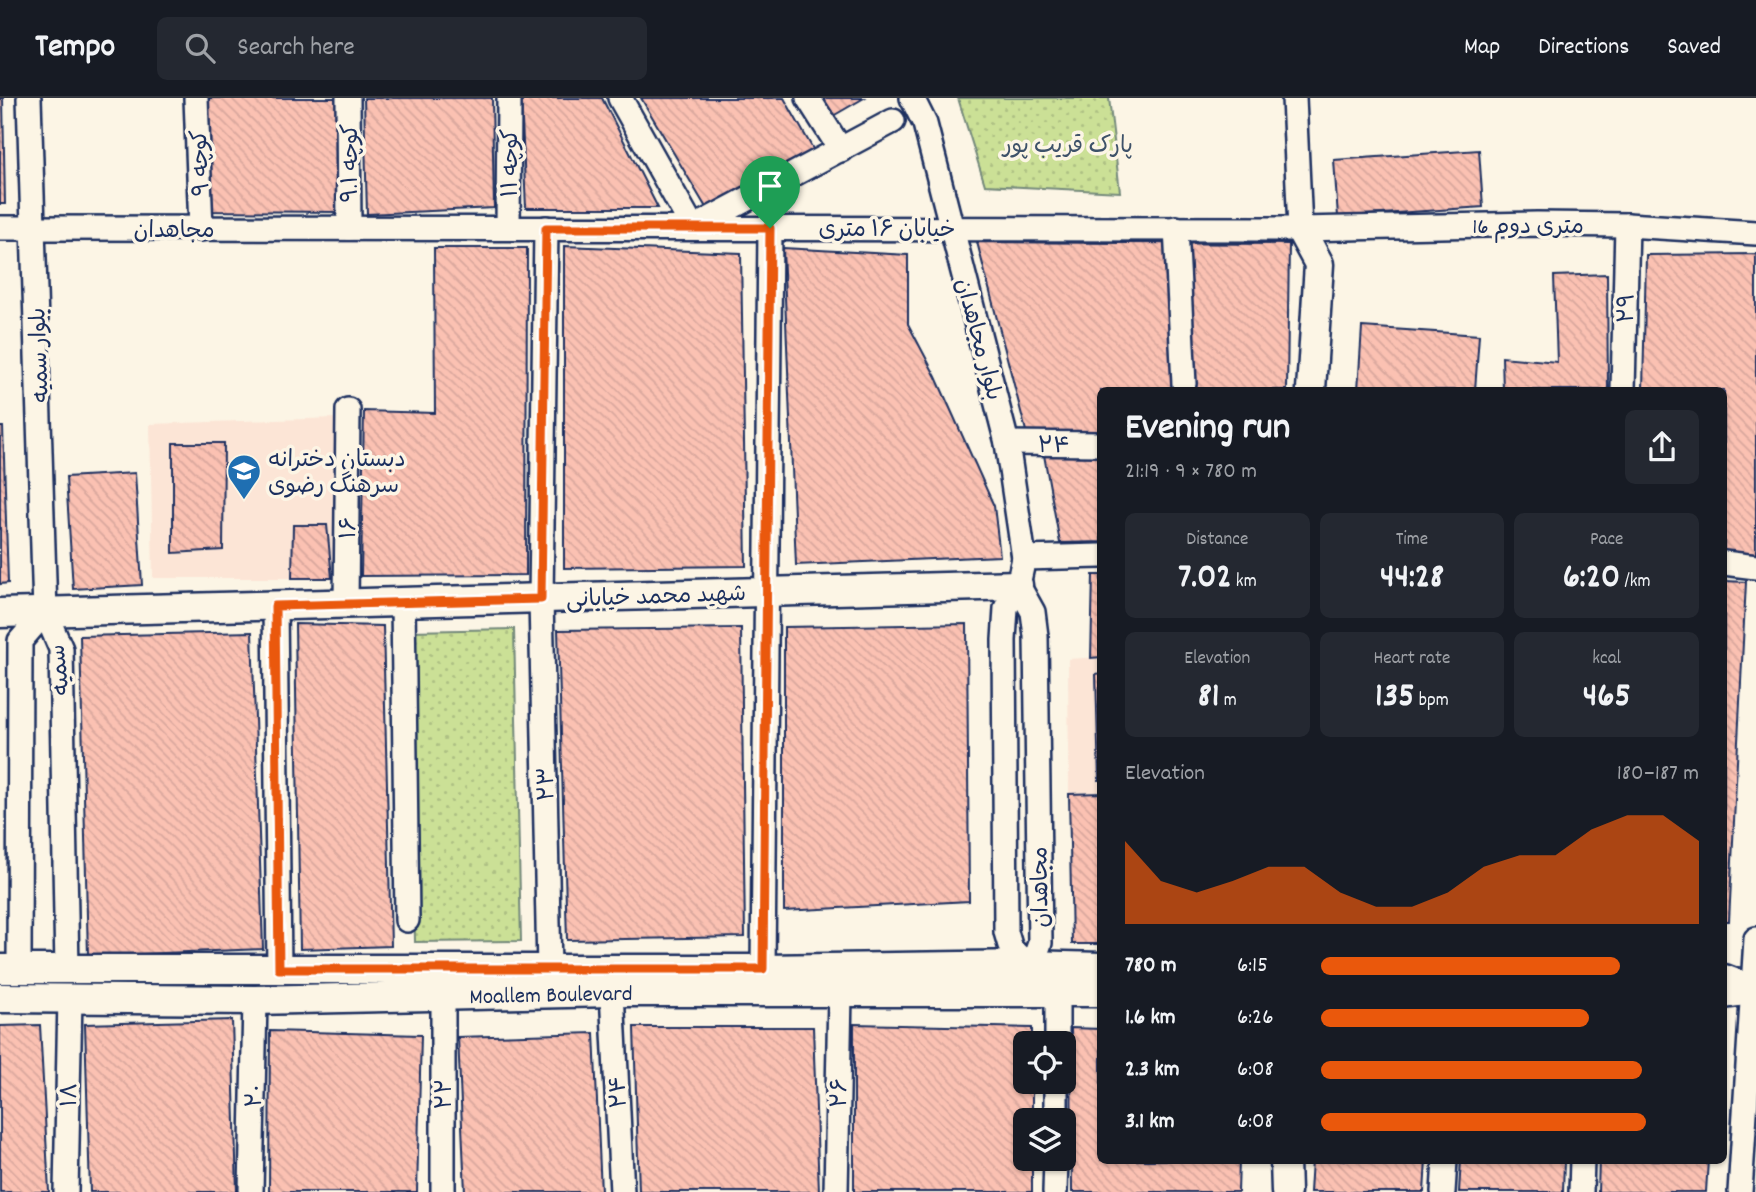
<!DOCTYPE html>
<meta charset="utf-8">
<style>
:root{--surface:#171b24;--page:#242831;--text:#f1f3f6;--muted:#9ea1a6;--line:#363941;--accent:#ea580c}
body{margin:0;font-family:Dekko,"Playpen Sans Arabic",sans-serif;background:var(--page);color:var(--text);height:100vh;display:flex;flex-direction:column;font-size:26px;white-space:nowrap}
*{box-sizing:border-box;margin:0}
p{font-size:23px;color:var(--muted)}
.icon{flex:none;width:38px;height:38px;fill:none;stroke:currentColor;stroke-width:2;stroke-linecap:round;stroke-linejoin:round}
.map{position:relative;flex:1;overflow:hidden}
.panel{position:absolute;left:1097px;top:289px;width:630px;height:777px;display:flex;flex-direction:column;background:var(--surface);border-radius:10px;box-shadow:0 2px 5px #0004}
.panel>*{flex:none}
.tools{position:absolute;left:1013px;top:933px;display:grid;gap:14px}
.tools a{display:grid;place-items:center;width:63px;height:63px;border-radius:10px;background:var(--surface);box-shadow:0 2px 5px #0004;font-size:35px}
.pin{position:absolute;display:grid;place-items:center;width:60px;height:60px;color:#fff;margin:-72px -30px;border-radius:50% 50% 50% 0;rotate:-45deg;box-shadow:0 0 7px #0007}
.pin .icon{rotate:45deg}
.round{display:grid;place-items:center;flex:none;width:74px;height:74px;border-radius:10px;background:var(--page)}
.overview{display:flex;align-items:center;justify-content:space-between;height:119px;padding:0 28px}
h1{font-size:38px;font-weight:700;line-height:52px}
.figures{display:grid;grid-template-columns:repeat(3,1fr);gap:10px;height:119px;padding:7px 28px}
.figures div{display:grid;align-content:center;border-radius:10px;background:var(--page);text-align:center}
.figures b{font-size:35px;font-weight:700}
.figures small{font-size:19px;font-weight:400}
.figures p{font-size:19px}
.chart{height:196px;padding:14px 28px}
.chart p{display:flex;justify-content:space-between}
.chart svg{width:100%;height:126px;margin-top:7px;fill:var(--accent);opacity:.7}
ul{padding:0 28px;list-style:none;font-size:23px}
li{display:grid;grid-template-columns:112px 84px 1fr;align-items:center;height:52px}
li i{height:18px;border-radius:9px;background:var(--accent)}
header{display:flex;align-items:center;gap:42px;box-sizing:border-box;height:98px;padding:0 35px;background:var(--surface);border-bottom:2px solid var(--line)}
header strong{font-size:33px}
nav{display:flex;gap:38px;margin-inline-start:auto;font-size:24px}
.search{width:490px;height:63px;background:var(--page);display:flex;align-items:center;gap:18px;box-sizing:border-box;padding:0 24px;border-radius:10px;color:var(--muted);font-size:26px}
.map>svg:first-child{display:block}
.built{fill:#fce5d6}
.green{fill:url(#green-dots);stroke:#73887a;stroke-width:2}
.building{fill:url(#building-back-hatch);stroke:#1b2f5e;stroke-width:2}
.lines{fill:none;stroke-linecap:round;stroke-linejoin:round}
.minor-casing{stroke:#1b2f5e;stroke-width:28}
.tertiary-casing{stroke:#1b2f5e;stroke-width:33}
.minor{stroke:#fcf5e5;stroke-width:23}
.tertiary{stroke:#fcf5e5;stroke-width:28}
.route-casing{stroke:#fff;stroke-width:14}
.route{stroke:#ea580c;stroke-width:9}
.labels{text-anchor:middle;stroke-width:7;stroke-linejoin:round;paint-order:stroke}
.park-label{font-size:23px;fill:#3e5269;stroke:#fcf5e5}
.street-label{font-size:23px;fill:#1b2f5e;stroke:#fcf5e5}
.poi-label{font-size:23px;fill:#1b2f5e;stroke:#fcf5e5;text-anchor:start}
</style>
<header>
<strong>Tempo</strong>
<div class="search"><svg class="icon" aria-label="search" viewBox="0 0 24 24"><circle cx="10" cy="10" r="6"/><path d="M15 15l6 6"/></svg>Search here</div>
<nav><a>Map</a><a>Directions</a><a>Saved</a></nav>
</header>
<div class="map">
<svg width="1756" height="1094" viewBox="0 0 1756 1094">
<defs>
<pattern id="green-dots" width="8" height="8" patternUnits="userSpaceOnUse" patternTransform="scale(1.75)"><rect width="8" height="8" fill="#cbe096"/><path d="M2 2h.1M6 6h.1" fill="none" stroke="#aec084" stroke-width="1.8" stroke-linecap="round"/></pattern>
<pattern id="building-back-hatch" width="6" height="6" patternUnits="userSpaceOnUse" patternTransform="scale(1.75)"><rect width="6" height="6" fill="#fbc1b2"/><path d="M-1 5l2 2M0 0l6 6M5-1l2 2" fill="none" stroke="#d7a69c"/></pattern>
</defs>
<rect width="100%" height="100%" fill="#fcf5e5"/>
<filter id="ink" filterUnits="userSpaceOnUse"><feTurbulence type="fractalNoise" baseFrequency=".0143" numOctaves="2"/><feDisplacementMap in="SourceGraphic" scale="14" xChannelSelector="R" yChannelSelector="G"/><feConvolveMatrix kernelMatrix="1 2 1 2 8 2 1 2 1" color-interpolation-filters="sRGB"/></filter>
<g filter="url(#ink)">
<!-- built -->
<g class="built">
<path d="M336 320 338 480H153L150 326Z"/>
<path d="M1101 559V695L1069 696 1068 561Z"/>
</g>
<!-- green -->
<g class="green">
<path d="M958 0H1109L1120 94 985 87Z"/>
<path d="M514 531 521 843 415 844 409 533Z"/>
</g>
<!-- building -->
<g class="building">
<path d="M0 0H3L5 106H0Z"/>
<path d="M207 0H339V114L208 113Z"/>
<path d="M364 0H492L494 110 367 116Z"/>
<path d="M521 0H602L658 110H526Z"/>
<path d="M641 0H784L817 58 708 113Z"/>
<path d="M822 0H864L833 18Z"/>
<path d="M1479 52 1483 109 1338 119 1334 62Z"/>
<path d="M977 144 1289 146 1287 292H1101V333H1026Z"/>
<path d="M564 148 741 155 746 468 564 470Z"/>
<path d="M434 150H527L526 477 361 478 364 313 435 315Z"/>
<path d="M783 150 908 157V226L936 279 994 408 1000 458 796 467Z"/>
<path d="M1756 156V456L1724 453V292H1643L1646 157Z"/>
<path d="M1607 176 1608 292H1503L1502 259 1557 264 1554 178Z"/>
<path d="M1362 229 1479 237 1475 292H1358Z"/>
<path d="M0 329H3L8 485 0 486Z"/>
<path d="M173 345H224L223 452 173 455Z"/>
<path d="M1044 357 1101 358V444L1060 445Z"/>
<path d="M135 375 142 487 73 491 66 379Z"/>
<path d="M293 427H327L332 480H292Z"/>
<path d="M1093 477H1101V559L1091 560Z"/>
<path d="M1724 483 1746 484 1729 823H1724Z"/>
<path d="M295 526 383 528 391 848 300 851Z"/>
<path d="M967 526 969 803 784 813V529Z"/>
<path d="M741 530 745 839 567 842 558 532Z"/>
<path d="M252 534 263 851 88 858 80 538Z"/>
<path d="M1101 575V682H1099L1096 576Z"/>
<path d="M1101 695V846H1072L1069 696Z"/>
<path d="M232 922 237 1094H90L85 926Z"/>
<path d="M854 926 1032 930V945H1026V984H1032V1022H1026V1060H1032V1094H854Z"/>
<path d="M40 927 49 1094H0V928Z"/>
<path d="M634 929H813L819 1094H639Z"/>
<path d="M1071 930 1101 931V1062H1239L1238 1094H1072Z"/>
<path d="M270 933 421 937 417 1094H269Z"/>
<path d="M594 935 601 1094H465L458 939Z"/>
<path d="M1312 1062H1426L1424 1094H1310Z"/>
<path d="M1461 1062H1564L1563 1094H1459Z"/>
<path d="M1599 1062H1708L1706 1094H1598Z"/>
</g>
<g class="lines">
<!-- minor casing -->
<g class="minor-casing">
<g id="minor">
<path d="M29 0 45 514 61 551 67 872"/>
<path d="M196 0 201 131"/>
<path d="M348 0 349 130"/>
<path d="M620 0 693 130 893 23"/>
<path d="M808 0 841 52"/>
<path d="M912 0 925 26 1007 345 1024 460 1018 487 1006 510 1004 542 1006 834 1011 851 1028 867"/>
<path d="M1294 0 1300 131"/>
<path d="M0 130 1300 131 1537 126 1627 127 1756 135"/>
<path d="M508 130 509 0"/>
<path d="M546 130 541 501 549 871"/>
<path d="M1176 130 1184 286"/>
<path d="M1623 292 1627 127"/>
<path d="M1007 345 1101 346"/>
<path d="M1024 460 1101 458"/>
<path d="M1724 465 1756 469"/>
<path d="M1018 487 1033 514 1036 538 1040 845 1035 859 1028 867"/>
<path d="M403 504 407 822"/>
<path d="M346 506 348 312"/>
<path d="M275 508 279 871"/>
<path d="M763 871 770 130"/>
<path d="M19 872 20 543 45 514"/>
<path d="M612 894 622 1094"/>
<path d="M443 897V1094"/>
<path d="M1057 945V895"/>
<path d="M1056 1022V984"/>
<path d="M66 1094 70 899"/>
<path d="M251 1094 255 902"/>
<path d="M836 1094 840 896"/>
<path d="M1055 1094 1056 1060"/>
<path d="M1443 1094 1445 1062"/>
<path d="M1581 1094 1582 1062"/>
<path d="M1740 1094 1756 841"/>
</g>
</g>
<!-- tertiary casing -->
<g class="tertiary-casing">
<g id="tertiary">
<path d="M1300 131 1319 166 1311 292"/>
<path d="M0 515 1018 487"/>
<path d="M0 871H763L1028 867 1101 869"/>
<path d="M1724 881 1753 892 1724 896"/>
<path id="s1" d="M0 900 255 902 612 894H1101"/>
<path d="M1285 1062 1286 1094"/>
</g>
</g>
<!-- minor -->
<use href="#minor" class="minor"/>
<!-- tertiary -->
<use href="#tertiary" class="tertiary"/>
</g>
</g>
<g class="lines" filter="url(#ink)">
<!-- route casing -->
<g class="route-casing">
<path id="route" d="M546 130H770L763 871H279L275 508 541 501Z"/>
</g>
<!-- route -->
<use href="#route" class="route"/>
</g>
<!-- icons -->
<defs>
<g id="school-pin" transform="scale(1.75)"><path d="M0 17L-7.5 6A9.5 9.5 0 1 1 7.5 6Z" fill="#1f6fb2" stroke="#fcf5e5"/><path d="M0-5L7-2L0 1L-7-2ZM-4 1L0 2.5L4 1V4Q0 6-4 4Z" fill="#fff"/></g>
</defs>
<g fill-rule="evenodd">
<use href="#school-pin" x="244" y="373"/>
</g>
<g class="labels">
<!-- park labels -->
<g class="park-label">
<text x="1068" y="54">پارک قریب پور</text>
</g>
<!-- street labels -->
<g class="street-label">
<text transform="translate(199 65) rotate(-92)" y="8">کوچه ۹</text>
<text transform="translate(349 65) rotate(-90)" y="8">کوچه ۹.۱</text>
<text transform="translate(509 65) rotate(-90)" y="8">کوچه ۱۱</text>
<text x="1528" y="135">16 متری دوم</text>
<text x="887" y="138">خیابان ۱۶ متری</text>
<text x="174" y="139">مجاهدان</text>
<text transform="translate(1625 210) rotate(-89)" y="8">۲۹</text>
<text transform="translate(980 241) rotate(75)" y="8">بلوار مجاهدان</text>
<text transform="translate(38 257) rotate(-92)" y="8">بلوار سمیه</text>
<text transform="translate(1054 346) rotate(1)" y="8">۲۴</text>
<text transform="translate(347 430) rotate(-89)" y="8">۱۶</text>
<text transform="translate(656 497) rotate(-2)" y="8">شهید محمد خیابانی</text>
<text transform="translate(58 572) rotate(-96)" y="8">سمیه</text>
<text transform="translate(545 686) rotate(-91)" y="8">۲۳</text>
<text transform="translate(1039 789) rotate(-91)" y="8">مجاهدان</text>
<text dy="8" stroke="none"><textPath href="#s1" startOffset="551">Moallem Boulevard</textPath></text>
<text transform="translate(617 994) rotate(-93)" y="8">۲۴</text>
<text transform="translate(838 995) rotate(-89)" y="8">۲۶</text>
<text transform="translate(443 996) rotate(-90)" y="8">۲۲</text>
<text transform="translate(68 997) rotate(-89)" y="8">۱۸</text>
<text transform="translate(253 998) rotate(-89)" y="8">۲۰</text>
</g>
<!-- poi labels -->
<g class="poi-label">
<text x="268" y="368">دبستان دخترانه<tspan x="268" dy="26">سرهنگ رضوی</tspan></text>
</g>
</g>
</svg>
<div class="tools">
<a><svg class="icon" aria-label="locate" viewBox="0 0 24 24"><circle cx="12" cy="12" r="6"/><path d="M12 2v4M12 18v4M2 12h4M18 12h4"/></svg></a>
<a><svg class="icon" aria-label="layers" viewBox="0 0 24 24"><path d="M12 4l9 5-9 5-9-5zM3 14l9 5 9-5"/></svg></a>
</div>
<div class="pin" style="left:770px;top:130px;background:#1e9e55"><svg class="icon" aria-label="arrive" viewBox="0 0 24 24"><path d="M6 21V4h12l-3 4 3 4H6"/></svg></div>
<section class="panel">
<div class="overview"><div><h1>Evening run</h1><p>21:19 · 9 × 780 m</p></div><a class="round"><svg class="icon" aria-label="share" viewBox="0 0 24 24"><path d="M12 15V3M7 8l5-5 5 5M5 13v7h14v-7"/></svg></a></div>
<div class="figures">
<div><p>Distance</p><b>7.02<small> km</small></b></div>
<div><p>Time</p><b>44:28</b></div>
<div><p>Pace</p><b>6:20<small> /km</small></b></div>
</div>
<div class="figures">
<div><p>Elevation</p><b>81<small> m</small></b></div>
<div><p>Heart rate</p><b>135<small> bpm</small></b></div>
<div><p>kcal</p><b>465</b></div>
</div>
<div class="chart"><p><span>Elevation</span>180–187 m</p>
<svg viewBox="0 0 160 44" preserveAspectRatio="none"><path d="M0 44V15L10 29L20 33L30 29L40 24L50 24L60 33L70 38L80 38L90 33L100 24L110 20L120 20L130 11L140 6L150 6L160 15V44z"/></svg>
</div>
<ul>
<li><b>780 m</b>6:15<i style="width:79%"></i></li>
<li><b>1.6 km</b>6:26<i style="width:71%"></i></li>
<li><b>2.3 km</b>6:08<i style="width:85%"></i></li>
<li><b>3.1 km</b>6:08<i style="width:86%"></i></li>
</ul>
</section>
</div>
